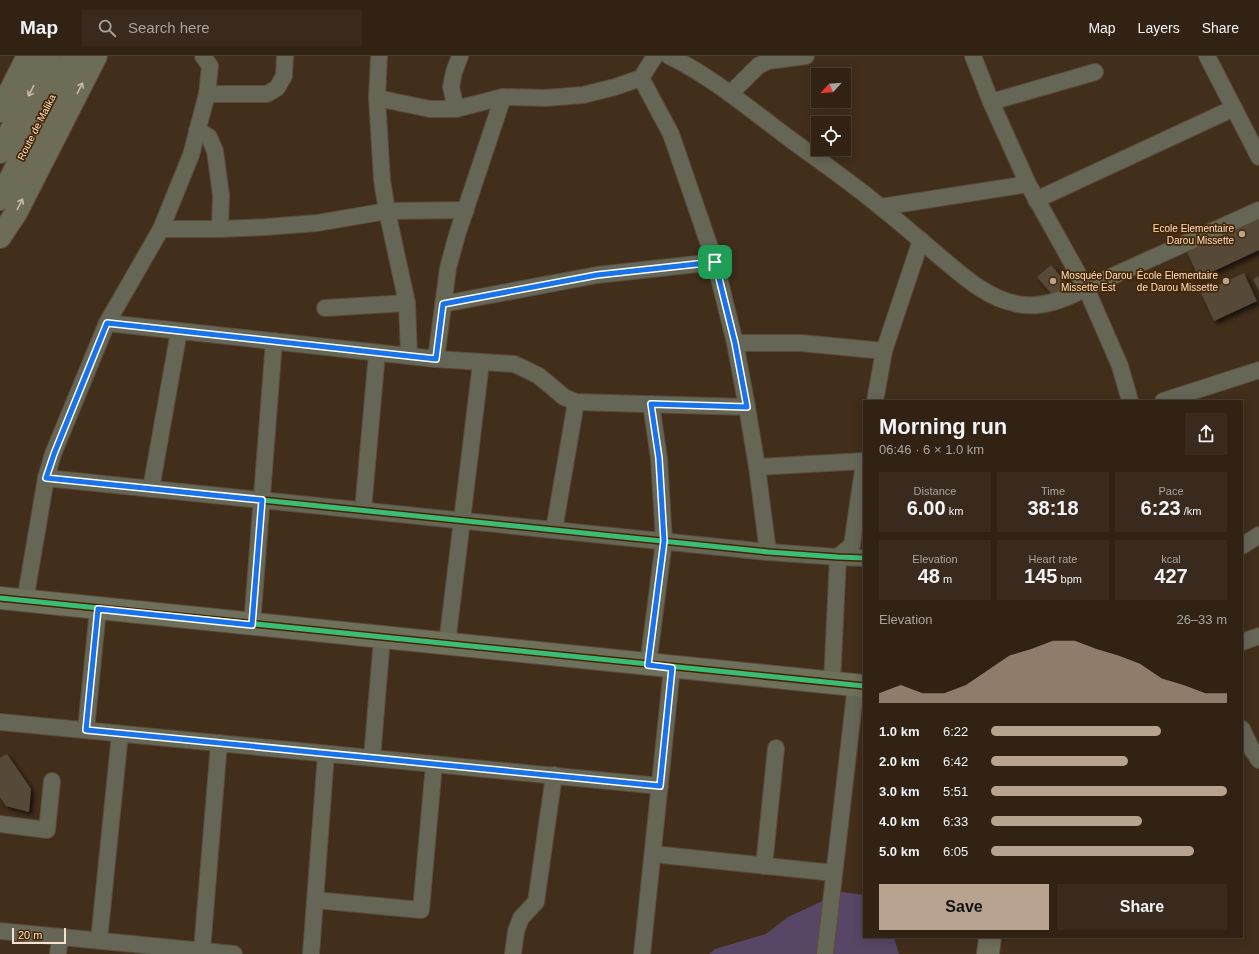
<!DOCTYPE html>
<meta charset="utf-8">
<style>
:root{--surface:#312214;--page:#392a1d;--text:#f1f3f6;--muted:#a8a4a0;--line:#4c3f34;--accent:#b8a390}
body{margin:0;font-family:Helvetica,sans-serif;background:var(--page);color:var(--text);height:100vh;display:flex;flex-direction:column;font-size:15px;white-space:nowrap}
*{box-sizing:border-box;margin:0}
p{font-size:13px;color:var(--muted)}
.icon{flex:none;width:22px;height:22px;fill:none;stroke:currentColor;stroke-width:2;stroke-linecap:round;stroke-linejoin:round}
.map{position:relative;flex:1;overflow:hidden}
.drawer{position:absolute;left:863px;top:344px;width:380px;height:538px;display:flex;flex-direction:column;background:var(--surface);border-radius:0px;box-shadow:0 2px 10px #0003,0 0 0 1px var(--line)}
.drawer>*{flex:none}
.needle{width:26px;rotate:244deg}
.controls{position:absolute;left:811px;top:12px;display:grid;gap:8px}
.controls a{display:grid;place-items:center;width:40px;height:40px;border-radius:0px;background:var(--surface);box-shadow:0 2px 10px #0003,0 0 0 1px var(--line);font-size:20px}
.scale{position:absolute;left:12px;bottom:10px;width:54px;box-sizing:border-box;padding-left:4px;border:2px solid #f8e2cf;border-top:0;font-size:11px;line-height:14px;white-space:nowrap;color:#f8e2cf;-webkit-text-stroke:3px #462500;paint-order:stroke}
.pin{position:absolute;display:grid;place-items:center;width:34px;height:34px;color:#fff;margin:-17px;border-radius:8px;box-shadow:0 2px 6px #0006}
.round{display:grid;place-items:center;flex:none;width:42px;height:42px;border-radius:0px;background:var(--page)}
.headline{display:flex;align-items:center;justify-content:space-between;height:68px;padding:0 16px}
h1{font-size:22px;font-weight:700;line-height:30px}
.stats{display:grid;grid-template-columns:repeat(3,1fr);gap:6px;height:68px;padding:4px 16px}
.stats div{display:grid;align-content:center;border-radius:0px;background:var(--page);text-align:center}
.stats b{font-size:20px;font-weight:700}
.stats small{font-size:11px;font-weight:400}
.stats p{font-size:11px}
.chart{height:112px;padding:8px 16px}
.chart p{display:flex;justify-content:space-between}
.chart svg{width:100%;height:72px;margin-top:4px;fill:var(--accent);opacity:.7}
.action{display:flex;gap:8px;margin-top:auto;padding:8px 16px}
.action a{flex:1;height:46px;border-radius:0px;background:var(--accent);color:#111;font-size:16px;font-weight:700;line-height:46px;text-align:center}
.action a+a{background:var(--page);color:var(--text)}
ul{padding:0 16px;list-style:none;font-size:13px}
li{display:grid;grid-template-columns:64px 48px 1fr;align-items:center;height:30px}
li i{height:10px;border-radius:5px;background:var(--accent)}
header{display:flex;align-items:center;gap:24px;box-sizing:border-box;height:56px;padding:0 20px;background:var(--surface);border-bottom:1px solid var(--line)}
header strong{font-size:19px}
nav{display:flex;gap:22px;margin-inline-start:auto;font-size:14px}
.search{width:280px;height:36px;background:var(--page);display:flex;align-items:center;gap:10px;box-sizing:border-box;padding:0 14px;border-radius:0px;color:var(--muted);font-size:15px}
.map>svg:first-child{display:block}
.green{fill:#574665}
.building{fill:#574838;filter:url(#shadow)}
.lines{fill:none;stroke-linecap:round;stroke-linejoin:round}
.street-casing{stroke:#5b4b3b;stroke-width:18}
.secondary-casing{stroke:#5b4b3b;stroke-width:24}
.primary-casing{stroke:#5b4b3b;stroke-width:24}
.street{stroke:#656656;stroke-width:16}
.secondary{stroke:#6e705c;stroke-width:22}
.primary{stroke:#6d6d57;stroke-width:22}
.cycleway-casing{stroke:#462500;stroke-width:8}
.cycleway{stroke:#3abd76;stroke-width:5}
.oneway{stroke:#c7b9a5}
.route-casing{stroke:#fff;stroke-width:8}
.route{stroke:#1a73e8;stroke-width:5}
.poi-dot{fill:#b8a390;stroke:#462500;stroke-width:1.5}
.labels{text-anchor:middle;stroke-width:3.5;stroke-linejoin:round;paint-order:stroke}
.street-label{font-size:10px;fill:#f8e2cf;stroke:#462500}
.poi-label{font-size:10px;fill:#f8e2cf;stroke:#462500;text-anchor:end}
</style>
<header>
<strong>Map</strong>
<div class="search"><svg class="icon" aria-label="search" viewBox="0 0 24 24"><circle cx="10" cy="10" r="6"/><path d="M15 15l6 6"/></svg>Search here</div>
<nav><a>Map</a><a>Layers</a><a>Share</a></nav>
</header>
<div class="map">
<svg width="1259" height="898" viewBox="0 0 1259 898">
<defs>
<filter id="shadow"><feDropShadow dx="3.5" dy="3.5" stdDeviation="2" flood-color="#0009"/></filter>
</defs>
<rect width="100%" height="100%" fill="#412e1b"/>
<!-- green -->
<path class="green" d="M842 836 864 839V881H894L899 898H709L715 893 766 878 788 861Z"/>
<!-- building -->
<g class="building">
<path d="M1259 163V194L1199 222 1187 196Z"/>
<path d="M1051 209 1069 230 1055 242 1037 221Z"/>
<path d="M1244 217 1257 245 1214 265 1201 237Z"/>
<path d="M1259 220V235L1253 223Z"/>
<path d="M7 698 31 733 29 756 6 750 0 741V702Z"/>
</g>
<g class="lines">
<!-- street casing -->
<g class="street-casing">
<g id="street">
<path d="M379 0 377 42 430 53H456L503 41 545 42 583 39 615 31 641 22 655 0"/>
<path d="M669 0C709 19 746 50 782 77 815 102 851 126 883 153 902 168 920 184 939 200 962 219 986 242 1017 248 1042 253 1066 243 1086 232L1259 154"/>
<path d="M973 0 991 46 1028 128 1086 232 1120 310 1130 345"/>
<path d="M1207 0 1259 101"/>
<path d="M641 22 671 78 715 206 735 287 747 351 757 411 768 496"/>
<path d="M207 38H267L277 32 284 20 285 0"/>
<path d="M730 38 758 10 768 5 806 0"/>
<path d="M377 42 382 124 387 155 407 247 409 300"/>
<path d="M991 46 1095 16"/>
<path d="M456 53 451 31 454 16 460 0"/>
<path d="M197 74 209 81 215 95 221 139 220 173"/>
<path d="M1036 144 1234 52"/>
<path d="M881 151 1028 128"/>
<path d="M161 173H220L266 171 317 167 387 155 466 154"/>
<path d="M443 248 597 219 715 206"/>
<path d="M325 252 407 247"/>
<path d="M107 267 436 303 514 308 525 313 539 320 564 341 576 346 747 351"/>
<path d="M735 287H801L884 295"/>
<path d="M436 303 448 212 457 179 503 41"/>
<path d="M875 345 884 295 921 184"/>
<path d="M1163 345 1259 314"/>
<path d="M757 411 864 405"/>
<path d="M46 422 768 496 838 501 864 502"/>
<path d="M151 433 179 275"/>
<path d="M363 454 377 297"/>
<path d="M554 474 576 346"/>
<path d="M1242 490 1259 479"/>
<path d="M25 545 46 422 53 398 107 267 161 173 191 99 207 38 210 10 203 0"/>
<path d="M252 569 274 285"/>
<path d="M1242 586 1259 580"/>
<path d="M447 588 481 307"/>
<path d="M648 609 664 485 659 402 651 348"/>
<path d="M832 627 838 501 852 489 864 407"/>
<path d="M0 666 660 730"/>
<path d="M1242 673 1251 692 1259 704"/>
<path d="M86 674 98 553"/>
<path d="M372 702 382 582"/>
<path d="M0 768 47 774 52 725"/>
<path d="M653 798 834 817"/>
<path d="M764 810 776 692"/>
<path d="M315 844 421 854 434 708"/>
<path d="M0 875 234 898"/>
<path d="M99 884 120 678"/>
<path d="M202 894 219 687"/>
<path d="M58 898 60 881"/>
<path d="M311 898 326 698"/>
<path d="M513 898 516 875 521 862 536 846 554 719"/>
<path d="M642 898 672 612"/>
<path d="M825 898 856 629"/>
</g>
</g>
<!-- secondary casing -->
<g class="secondary-casing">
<g id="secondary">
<path d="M0 542C288 573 576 603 864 630"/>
<path d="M988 898 990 881"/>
</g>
</g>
<!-- primary casing -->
<g class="primary-casing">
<g id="primary">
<path d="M0 55 28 0"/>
<path d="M0 96 49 0"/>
<path d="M0 143 73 0"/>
<path d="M0 181 16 157 96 0"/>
</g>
</g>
<!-- street -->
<use href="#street" class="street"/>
<!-- secondary -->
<use href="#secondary" class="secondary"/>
<!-- primary -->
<use href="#primary" class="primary"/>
<!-- cycleway casing -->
<g class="cycleway-casing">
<g id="cycleway">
<path d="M46 422 768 496 838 501 864 502"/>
<path d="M0 542C288 573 576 603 864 630"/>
</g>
</g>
<!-- cycleway -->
<use href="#cycleway" class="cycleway"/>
</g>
<!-- one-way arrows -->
<defs><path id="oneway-shaft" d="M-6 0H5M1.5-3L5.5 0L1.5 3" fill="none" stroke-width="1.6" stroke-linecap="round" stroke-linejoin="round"/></defs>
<g class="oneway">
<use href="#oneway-shaft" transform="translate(80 32) rotate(-63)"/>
<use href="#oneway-shaft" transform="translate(31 35) rotate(117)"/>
<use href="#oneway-shaft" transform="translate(20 148) rotate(-63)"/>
</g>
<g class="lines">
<!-- route casing -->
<g class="route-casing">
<path id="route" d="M715 206 735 287 747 351 651 348 659 402 664 485 648 609 672 612 660 730 86 674 98 553 252 569 262 444 46 422 54 398 107 267 436 303 443 248 597 219Z"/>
</g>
<!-- route -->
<use href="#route" class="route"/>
</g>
<!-- markers -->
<g class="poi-dot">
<circle cx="1242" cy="178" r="4"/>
<circle cx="1053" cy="225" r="4"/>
<circle cx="1226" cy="225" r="4"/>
</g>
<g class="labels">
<!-- street labels -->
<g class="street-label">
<text transform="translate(36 71) rotate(-63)" y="4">Route de Malika</text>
</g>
<!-- poi labels -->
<g class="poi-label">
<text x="1234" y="176">Ecole Elementaire<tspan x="1234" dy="12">Darou Missette</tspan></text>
<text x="1061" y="223" text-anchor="start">Mosquée Darou<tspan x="1061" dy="12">Missette Est</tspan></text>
<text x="1218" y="223">École Elementaire<tspan x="1218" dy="12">de Darou Missette</tspan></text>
</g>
</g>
</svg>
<div class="controls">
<a><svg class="needle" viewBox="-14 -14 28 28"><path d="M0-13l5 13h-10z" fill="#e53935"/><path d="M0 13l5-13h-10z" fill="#a8a4a0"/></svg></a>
<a><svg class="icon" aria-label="locate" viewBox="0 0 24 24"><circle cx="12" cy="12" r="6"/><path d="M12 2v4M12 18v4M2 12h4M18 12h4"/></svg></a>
</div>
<div class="scale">20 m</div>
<div class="pin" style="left:715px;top:206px;background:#1e9e55"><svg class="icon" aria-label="arrive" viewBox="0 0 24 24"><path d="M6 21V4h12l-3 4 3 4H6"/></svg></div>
<section class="drawer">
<div class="headline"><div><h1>Morning run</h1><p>06:46 · 6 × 1.0 km</p></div><a class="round"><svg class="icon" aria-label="share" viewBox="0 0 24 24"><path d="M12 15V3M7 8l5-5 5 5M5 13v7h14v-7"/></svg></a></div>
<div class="stats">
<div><p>Distance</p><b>6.00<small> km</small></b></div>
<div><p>Time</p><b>38:18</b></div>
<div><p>Pace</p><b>6:23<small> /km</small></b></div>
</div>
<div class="stats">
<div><p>Elevation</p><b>48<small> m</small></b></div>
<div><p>Heart rate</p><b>145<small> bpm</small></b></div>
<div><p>kcal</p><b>427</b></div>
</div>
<div class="chart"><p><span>Elevation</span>26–33 m</p>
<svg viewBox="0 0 160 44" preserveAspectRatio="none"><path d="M0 44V38L10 33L20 38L30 38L40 33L50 24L60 15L70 11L80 6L90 6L100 11L110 15L120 20L130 29L140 33L150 38L160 38V44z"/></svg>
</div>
<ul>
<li><b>1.0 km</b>6:22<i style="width:72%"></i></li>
<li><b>2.0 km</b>6:42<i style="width:58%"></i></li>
<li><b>3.0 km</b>5:51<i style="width:100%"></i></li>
<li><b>4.0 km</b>6:33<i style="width:64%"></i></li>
<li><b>5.0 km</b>6:05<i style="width:86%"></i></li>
</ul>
<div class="action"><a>Save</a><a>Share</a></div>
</section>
</div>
